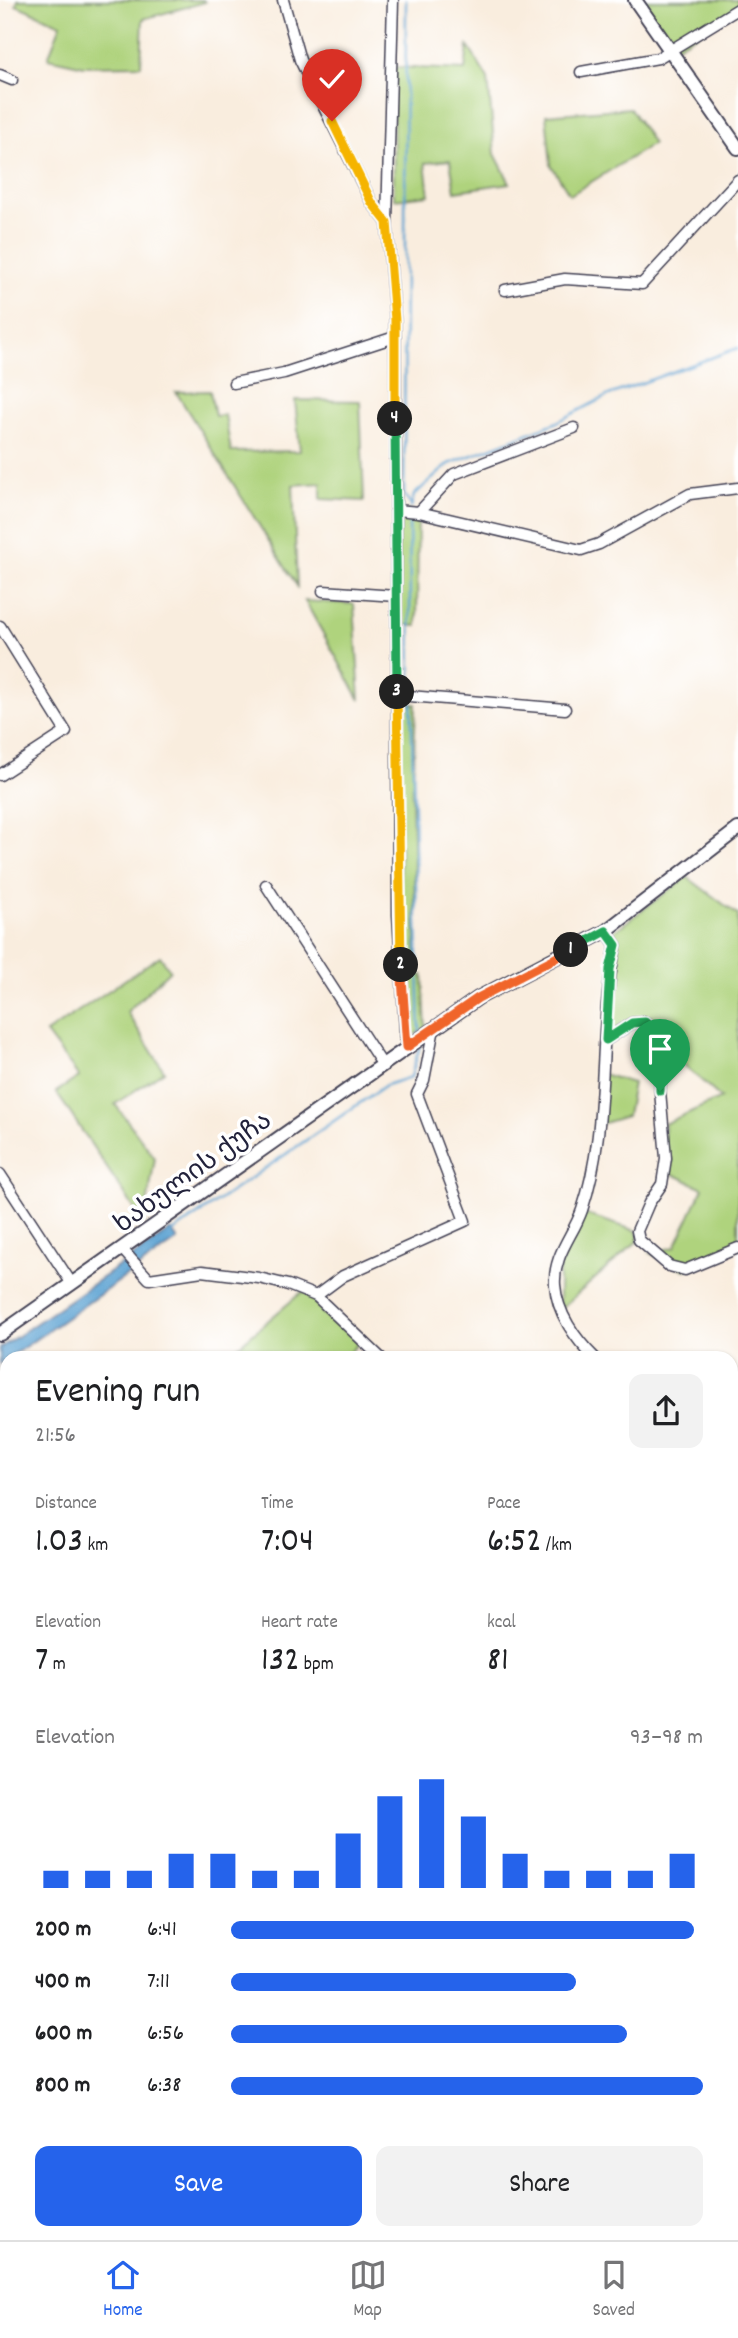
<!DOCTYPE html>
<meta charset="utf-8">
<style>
:root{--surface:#fff;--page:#f2f2f2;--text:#202124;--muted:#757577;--line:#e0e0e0;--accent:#2563eb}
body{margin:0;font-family:Dekko,"Noto Sans Georgian",sans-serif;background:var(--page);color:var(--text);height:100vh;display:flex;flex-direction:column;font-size:26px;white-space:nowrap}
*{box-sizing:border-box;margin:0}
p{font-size:23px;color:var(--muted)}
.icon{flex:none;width:38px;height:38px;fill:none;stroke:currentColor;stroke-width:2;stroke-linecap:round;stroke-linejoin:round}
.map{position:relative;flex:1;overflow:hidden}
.sheet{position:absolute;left:0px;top:1351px;width:738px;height:889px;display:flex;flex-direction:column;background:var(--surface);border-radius:21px 21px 0 0;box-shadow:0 2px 5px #0004}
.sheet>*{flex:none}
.pin{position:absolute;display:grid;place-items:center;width:60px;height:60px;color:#fff;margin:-72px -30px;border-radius:50% 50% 50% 0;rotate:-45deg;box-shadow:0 0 7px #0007}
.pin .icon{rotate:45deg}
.km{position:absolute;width:35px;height:35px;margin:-18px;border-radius:50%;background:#222;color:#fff;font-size:19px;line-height:35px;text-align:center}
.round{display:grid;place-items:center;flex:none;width:74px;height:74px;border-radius:14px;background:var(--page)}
.head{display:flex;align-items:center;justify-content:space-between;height:119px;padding:0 35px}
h1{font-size:38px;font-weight:600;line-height:52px}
.figures{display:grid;grid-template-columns:repeat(3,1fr);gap:10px;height:119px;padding:7px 35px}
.figures div{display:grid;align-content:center}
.figures b{font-size:35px;font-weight:600}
.figures small{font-size:19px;font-weight:400}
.figures p{font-size:19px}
.chart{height:196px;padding:14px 35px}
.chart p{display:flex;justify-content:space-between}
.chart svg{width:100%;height:126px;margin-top:7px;stroke:var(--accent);stroke-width:6}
.primary-button{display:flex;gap:14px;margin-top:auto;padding:14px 35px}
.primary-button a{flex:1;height:80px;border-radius:14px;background:var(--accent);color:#fff;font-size:28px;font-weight:600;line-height:80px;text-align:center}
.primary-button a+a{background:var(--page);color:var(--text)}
ul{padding:0 35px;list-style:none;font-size:23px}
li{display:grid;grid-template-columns:112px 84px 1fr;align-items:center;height:52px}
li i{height:18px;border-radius:9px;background:var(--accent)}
.tabs{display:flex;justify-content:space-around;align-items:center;height:98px;border-top:2px solid var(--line);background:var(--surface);font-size:19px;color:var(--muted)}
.tabs a{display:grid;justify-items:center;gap:4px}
.tabs .selected{color:var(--accent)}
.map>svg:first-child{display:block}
.green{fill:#afd37d;stroke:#687a5c;stroke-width:2}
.water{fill:#5ca2d2;stroke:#3f6286;stroke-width:2}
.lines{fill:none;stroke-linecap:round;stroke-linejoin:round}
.stream{stroke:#5ca2d2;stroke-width:2.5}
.minor-casing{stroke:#424053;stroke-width:13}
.tertiary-casing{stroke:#424053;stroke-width:16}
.minor{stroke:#fff;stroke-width:10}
.tertiary{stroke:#fff;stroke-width:12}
.split-1-casing{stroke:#fff;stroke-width:14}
.split-2-casing{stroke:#fff;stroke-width:14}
.split-3-casing{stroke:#fff;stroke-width:14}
.split-4-casing{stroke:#fff;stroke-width:14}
.split-5-casing{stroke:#fff;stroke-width:14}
.split-1{stroke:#22a559;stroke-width:9}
.split-2{stroke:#f0652b;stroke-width:9}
.split-3{stroke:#f5b400;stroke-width:9}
.split-4{stroke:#22a559;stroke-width:9}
.split-5{stroke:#f5b400;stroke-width:9}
.labels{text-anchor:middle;stroke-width:7;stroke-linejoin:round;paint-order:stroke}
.street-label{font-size:26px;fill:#22223b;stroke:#fff}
</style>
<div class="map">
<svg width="738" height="2240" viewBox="0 0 738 2240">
<rect width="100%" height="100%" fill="#fff"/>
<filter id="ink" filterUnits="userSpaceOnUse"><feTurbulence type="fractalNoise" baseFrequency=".0143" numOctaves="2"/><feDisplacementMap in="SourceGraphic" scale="14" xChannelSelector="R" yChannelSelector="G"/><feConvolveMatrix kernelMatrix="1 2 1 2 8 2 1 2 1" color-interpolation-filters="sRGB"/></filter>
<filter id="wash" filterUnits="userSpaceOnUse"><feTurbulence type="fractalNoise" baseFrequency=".00686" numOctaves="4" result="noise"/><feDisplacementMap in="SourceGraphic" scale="28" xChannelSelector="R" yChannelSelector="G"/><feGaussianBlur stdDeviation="1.57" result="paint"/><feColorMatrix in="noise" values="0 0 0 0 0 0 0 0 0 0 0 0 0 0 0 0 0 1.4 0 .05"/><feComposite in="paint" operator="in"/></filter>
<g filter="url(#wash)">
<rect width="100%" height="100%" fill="#f9edde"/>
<!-- green -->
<g class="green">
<path d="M18 0H203L205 2 143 19 141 65 84 66 48 58 61 24 16 5Z"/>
<path d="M635 0H738V9L672 49Z"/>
<path d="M468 46 488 79 495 154 510 183 455 191 450 160 425 163 429 195 394 199 393 67 465 70Z"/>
<path d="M630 108 653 144 570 195 551 165 546 115Z"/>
<path d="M210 391 215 416 225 415 231 452 300 451 295 400 360 401 364 501 321 499V483L293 485 297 586 176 392Z"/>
<path d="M396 510 418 512 417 626 396 625Z"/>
<path d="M305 601 354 604 360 700Z"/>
<path d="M401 704H416L412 804 417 975H423L426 1028 410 1037 399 913Z"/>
<path d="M687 877 738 915V1248L685 1270 651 1253 675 1247 703 1188 664 1170V1124L721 1098 664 1047 661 1028 647 1017 627 1021 611 1033 618 944 613 932Z"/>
<path d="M160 956 170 970 127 1012 164 1071 115 1104 155 1158 144 1223 56 1092 79 1077 46 1033Z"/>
<path d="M602 1074 633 1083 627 1116 601 1124Z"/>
<path d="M581 1213 637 1231 639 1240 559 1310V1253Z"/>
<path d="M303 1291 362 1339 345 1358H224Z"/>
<path d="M0 1972 7 1980V2114L0 2118Z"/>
</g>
<!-- water -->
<path class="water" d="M171 1230 178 1240 0 1364V1348Z"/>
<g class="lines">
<!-- stream -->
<g class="stream">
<path d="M406 0 404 495 411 505"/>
<path d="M411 507 414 495 449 464 555 423 609 395 738 348"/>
<path d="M409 513 411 692"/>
<path d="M411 699 420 1035"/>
<path d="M170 1234 386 1085 411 1077 420 1045"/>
<path d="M0 1809 7 1810"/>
<path d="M732 1989 738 1991"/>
</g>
</g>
</g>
<g filter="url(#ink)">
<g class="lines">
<!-- minor casing -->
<g class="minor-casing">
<g id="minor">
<path d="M283 0 300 60 372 203 387 222"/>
<path d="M393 0 387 222 395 320 398 915 406 1047"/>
<path d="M581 72 658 58 738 9"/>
<path d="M0 75 12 80"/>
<path d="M505 290 565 279 642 284 738 180"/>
<path d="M234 383 284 373 395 337"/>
<path d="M396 510 419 512 581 550 599 544 690 494 738 488"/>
<path d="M419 512 454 474 574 428"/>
<path d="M323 591 396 596"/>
<path d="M0 626 66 732 0 775"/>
<path d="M397 695 565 709"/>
<path d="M266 885 382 1064"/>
<path d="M606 1040 632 1023 645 1022 654 1028 661 1044 660 1091 666 1158 662 1184 649 1203 637 1231 639 1240 669 1266 685 1270 738 1248"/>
<path d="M0 1174 72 1284"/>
<path d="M122 1249 149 1279 202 1271 259 1278 288 1285 316 1296 381 1358"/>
<path d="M316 1296 343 1276 465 1221 417 1094 424 1080 434 1028"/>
<path d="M595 1358C575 1339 557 1313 555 1285 553 1255 573 1236 582 1210 611 1124 596 1033 616 945L606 931"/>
<path d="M732 1416 738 1418"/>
<path d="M732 1742 738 1747"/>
<path d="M0 1797 7 1798"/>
<path d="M732 1809 738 1791"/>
<path d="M0 1818 7 1819"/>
<path d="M0 1936 7 1932"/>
<path d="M732 2166 738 2168"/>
<path d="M536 2233 569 2240"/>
<path d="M299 2240 301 2233"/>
<path d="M390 2240 392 2233"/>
<path d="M522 2240 524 2233"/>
</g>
</g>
<!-- tertiary casing -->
<g class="tertiary-casing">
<g id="tertiary">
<path d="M635 0 738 148"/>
<path d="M0 1334 478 998 606 931 738 829"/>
</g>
</g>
<!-- minor -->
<use href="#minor" class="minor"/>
<!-- tertiary -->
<use href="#tertiary" class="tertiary"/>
</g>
</g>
<g class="lines" filter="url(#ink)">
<!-- split-1 casing -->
<g class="split-1-casing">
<path id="split-1" d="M571 950 606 931 616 945 610 969 606 1040 632 1023 645 1022C667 1037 660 1067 660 1091"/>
</g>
<!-- split-2 casing -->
<g class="split-2-casing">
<path id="split-2" d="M401 965 407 1047 478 998 571 950"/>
</g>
<!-- split-3 casing -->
<g class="split-3-casing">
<path id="split-3" d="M397 692 401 965"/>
</g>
<!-- split-4 casing -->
<g class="split-4-casing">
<path id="split-4" d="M395 419 397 692"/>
</g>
<!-- split-5 casing -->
<g class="split-5-casing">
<path id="split-5" d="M332 121 372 203 387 222 395 320V419"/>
</g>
<!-- split-1 -->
<use href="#split-1" class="split-1"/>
<!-- split-2 -->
<use href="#split-2" class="split-2"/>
<!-- split-3 -->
<use href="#split-3" class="split-3"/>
<!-- split-4 -->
<use href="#split-4" class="split-4"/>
<!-- split-5 -->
<use href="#split-5" class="split-5"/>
</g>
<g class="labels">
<!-- street labels -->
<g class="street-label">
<text transform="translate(192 1171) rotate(-36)" y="9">ხახულის ქუჩა</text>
</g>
</g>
</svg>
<div class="pin" style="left:660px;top:1091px;background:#1e9e55"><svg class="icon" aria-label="arrive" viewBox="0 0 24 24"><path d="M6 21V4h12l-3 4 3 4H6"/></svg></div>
<div class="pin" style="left:332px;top:121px;background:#d93025"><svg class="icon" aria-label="check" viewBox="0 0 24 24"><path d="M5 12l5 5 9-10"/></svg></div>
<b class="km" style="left:571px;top:950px">1</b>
<b class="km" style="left:401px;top:965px">2</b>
<b class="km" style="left:397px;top:692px">3</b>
<b class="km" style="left:395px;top:419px">4</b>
<section class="sheet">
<div class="head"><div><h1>Evening run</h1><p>21:56</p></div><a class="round"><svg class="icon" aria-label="share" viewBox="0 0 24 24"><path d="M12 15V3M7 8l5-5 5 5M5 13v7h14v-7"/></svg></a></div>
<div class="figures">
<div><p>Distance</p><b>1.03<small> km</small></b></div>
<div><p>Time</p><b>7:04</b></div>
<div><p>Pace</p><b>6:52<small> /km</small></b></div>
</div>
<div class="figures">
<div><p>Elevation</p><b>7<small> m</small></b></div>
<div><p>Heart rate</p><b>132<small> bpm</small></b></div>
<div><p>kcal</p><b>81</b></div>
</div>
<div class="chart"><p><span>Elevation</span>93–98 m</p>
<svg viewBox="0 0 160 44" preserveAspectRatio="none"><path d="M5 44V38M15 44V38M25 44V38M35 44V32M45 44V32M55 44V38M65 44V38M75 44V25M85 44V12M95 44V6M105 44V19M115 44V32M125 44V38M135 44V38M145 44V38M155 44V32"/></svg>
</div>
<ul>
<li><b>200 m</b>6:41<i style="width:98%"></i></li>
<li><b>400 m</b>7:11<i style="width:73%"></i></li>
<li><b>600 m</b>6:56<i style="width:84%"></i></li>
<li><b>800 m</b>6:38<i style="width:100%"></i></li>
</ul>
<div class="primary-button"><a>Save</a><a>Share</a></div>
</section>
</div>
<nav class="tabs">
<a class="selected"><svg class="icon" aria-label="home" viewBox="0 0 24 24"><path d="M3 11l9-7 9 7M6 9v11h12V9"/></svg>Home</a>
<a><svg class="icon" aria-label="map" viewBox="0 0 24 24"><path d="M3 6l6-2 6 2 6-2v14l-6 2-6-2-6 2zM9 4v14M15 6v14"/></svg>Map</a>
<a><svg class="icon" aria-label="saved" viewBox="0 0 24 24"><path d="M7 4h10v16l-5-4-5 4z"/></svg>Saved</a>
</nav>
